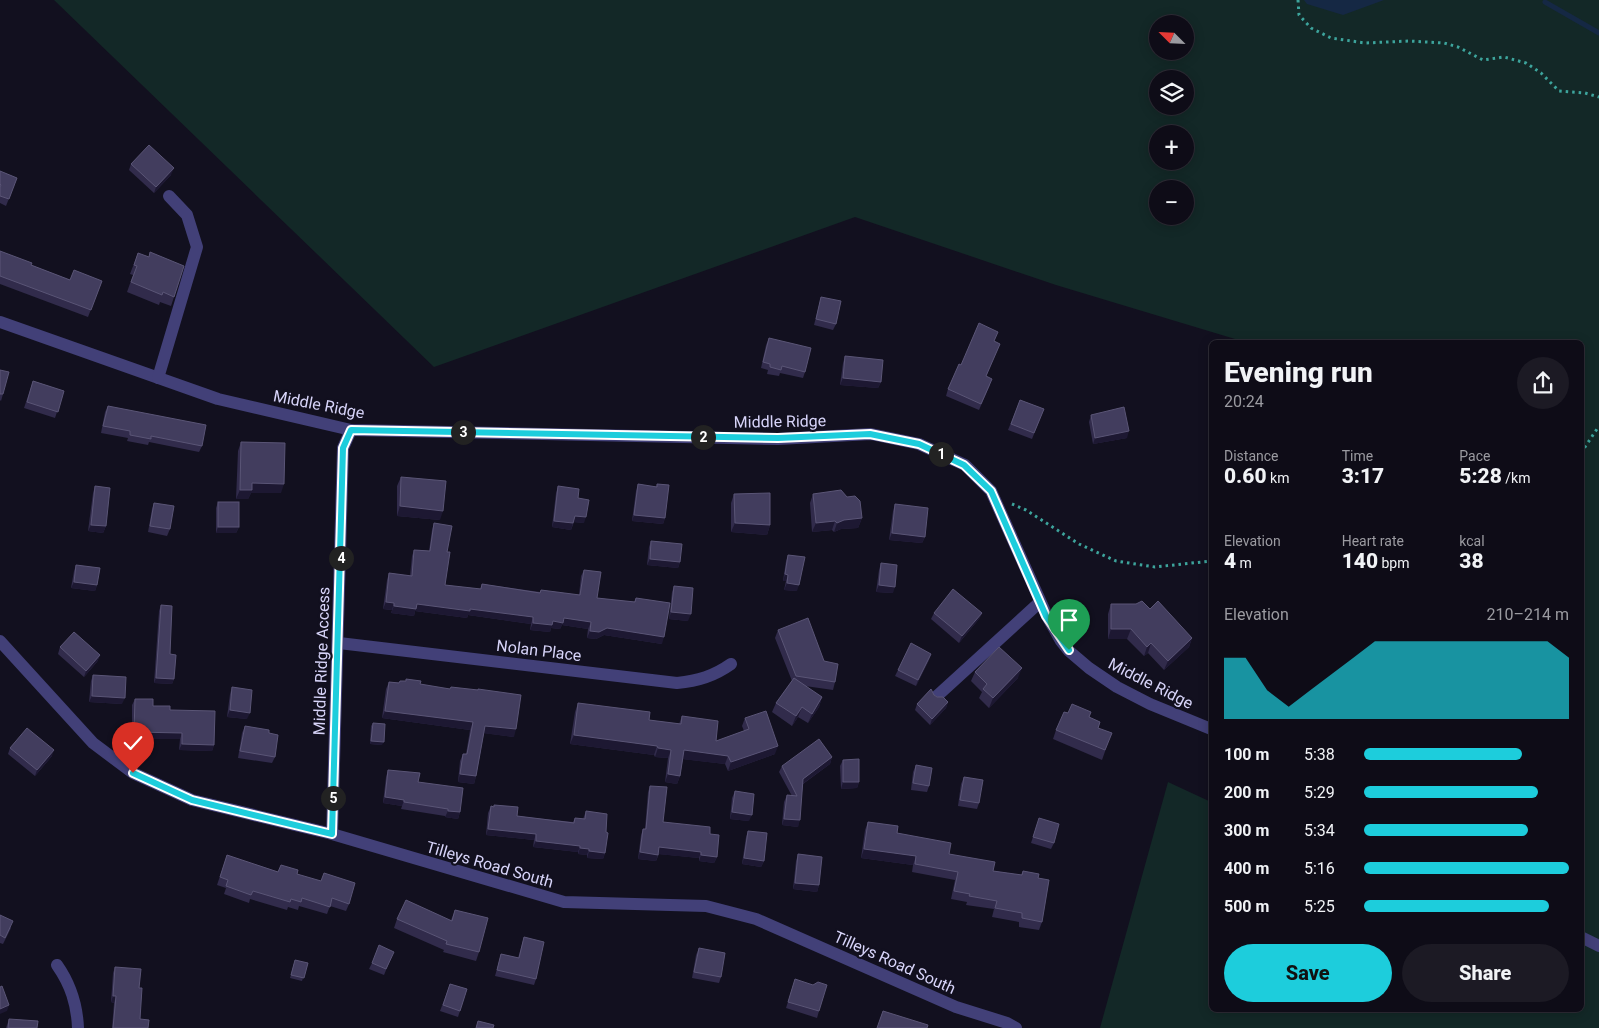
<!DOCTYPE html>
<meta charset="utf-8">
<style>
:root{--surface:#0e0c17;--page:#1c1a24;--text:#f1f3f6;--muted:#9b9ba1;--line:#2e2c36;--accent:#1dcddc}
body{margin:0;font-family:Roboto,sans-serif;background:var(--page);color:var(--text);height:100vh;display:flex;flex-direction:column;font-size:19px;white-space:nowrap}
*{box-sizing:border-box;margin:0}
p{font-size:16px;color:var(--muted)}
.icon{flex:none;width:28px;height:28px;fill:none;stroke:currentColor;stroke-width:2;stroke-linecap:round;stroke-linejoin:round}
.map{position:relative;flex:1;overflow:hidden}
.drawer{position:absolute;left:1209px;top:340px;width:375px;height:672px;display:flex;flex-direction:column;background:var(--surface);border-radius:8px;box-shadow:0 2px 12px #0003,0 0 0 1px var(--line)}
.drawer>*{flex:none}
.needle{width:32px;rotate:294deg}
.controls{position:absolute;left:1149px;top:15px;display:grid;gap:10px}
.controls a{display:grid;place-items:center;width:45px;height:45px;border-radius:50%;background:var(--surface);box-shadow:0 2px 12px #0003,0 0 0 1px var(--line);font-size:25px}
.pin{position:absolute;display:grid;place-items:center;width:42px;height:42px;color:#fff;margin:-51px -21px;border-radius:50% 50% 50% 0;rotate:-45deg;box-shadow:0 0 5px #0007}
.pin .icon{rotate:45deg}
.km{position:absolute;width:25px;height:25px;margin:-12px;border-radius:50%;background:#222;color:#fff;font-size:14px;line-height:25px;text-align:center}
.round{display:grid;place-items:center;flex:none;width:52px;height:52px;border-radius:26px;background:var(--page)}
.head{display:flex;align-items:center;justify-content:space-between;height:85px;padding:0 15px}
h1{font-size:28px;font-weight:800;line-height:38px}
.figures{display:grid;grid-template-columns:repeat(3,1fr);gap:8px;height:85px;padding:5px 15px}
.figures div{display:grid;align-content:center}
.figures b{font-size:21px;font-weight:800}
.figures small{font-size:14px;font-weight:400}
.figures p{font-size:14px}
.chart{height:140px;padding:10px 15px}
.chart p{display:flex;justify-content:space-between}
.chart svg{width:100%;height:90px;margin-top:5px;fill:var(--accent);opacity:.7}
.button{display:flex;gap:10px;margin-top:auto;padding:10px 15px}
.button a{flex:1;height:58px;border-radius:30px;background:var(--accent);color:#111;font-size:20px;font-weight:800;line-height:58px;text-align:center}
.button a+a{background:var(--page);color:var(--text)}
ul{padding:0 15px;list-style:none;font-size:16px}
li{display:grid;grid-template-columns:80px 60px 1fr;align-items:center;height:38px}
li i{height:12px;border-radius:6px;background:var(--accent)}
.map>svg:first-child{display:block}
.green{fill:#132827;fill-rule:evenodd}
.water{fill:#152844}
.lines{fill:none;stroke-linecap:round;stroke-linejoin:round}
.stream{stroke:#152844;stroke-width:5}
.path{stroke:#3da49c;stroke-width:3;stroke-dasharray:2.5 4;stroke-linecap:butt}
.minor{stroke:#424078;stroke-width:12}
.wall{fill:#312b4b}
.shaded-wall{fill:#1d1832}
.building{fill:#423d5e;stroke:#5a5576}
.route-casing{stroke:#fff;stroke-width:10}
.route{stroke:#1dcddc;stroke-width:6}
.labels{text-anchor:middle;stroke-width:4.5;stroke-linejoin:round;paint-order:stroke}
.street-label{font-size:16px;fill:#d7d4f9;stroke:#12101f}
</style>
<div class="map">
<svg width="1599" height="1028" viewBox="0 0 1599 1028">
<rect width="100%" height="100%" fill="#12101f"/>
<!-- green -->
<path class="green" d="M54 0H1599V1028H1100L1168 782 1211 802V1010H1581V342H1245L1056 285 855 217 434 367ZM1158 24H1185V51H1158ZM1158 79H1185V106H1158ZM1158 134H1185V161H1158ZM1158 189H1185V216H1158Z"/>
<!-- water -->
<path class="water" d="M1304 0H1384L1343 15 1307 4Z"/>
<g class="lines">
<!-- stream -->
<path class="stream" d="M1545 2 1599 33"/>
<!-- path -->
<g class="path">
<path d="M1298 0 1299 15 1311 28 1331 38 1365 43 1409 41 1444 43 1458 47 1483 60 1504 57 1526 63 1541 73 1559 91 1585 93 1599 97"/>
<path d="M1581 453 1599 426"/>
<path d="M1012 504 1026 510 1079 544 1116 561 1155 567 1211 561"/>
</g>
<!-- minor -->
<g class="minor">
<path d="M0 322 218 399 351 430 778 439 871 434 919 444 965 465 991 491 1047 616 1061 641 1069 651 1089 668 1117 687 1150 704 1211 729"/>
<path d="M158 378 197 247 187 215 169 196"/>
<path d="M0 641 93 743 133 773 192 800 332 834 564 902 706 906 756 919 956 1007 1007 1023 1016 1028"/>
<path d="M339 643 677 683C698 681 714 676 731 664"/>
<path d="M937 696 1040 602"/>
<path d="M332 834 343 448 351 430"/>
<path d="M1581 937 1599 946"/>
<path d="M57 965C71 985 77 1004 78 1028"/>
</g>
</g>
<!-- wall -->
<g class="wall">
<path d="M131 164 171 175 154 193 129 170Z"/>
<path d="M0 171 17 178 6 206 0 203Z"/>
<path d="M0 251 31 265 70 280 102 281 88 317 0 284Z"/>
<path d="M138 253 174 297 171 306 160 302 159 305 127 292 133 275 130 274Z"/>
<path d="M821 297 836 324 833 330 814 325Z"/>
<path d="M769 338 805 372 803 378 780 373 779 376 767 374 768 370 761 368 766 345Z"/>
<path d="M994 341 1000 344 986 376 990 385 979 410 946 396 948 389 961 365Z"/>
<path d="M845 356 881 382 878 388 840 385 843 363Z"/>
<path d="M0 370 3 394 1 401 0 400Z"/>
<path d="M33 381 64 391 55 418 24 408Z"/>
<path d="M1020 400 1044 409 1032 439 1008 430Z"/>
<path d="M108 406 202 446 199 452 149 442 148 445 127 441 128 438 101 433 105 412Z"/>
<path d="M1091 415 1127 438 1093 444 1089 422Z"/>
<path d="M241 442 281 493H251L248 499H236L238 451Z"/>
<path d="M401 477 440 520 397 516V486Z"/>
<path d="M638 484 656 487 657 484 665 518 663 524 632 521 636 491Z"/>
<path d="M95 486 106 526 103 533 88 531 93 493Z"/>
<path d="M558 486 578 498 584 523 574 522 571 530 552 527 556 493Z"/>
<path d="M734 494 770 525 767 535 731 532V503Z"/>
<path d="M813 494 862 518 858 528 841 529 834 532 832 530 812 532 810 503Z"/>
<path d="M218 502 239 527 236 533H216V508Z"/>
<path d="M154 503 170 529 167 536 148 532 152 509Z"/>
<path d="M895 504 925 537 922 543 889 540 893 511Z"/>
<path d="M434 523 447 552 445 585 480 589 482 584 540 592 541 590 579 595 581 576 584 570 597 598 634 602 636 598 662 644 604 635 596 639 587 638 588 629 562 625 560 629 551 628 550 632 530 630 531 624 468 615 467 618 415 611 414 616 391 613 392 610 383 609 387 580 389 573 410 576 412 556 414 550 429 551 432 530Z"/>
<path d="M651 541 680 562 678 568 647 565 649 547Z"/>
<path d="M788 555 797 591 784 590 786 581H783L786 561Z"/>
<path d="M881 563 893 593 876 592 879 570Z"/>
<path d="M76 565 97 585 95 591 71 588 74 571Z"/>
<path d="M674 586 688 621 669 619 672 592Z"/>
<path d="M1111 604 1150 609 1192 638 1189 647 1164 670 1148 653 1144 656 1127 639H1108V614Z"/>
<path d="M161 605 174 679 172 684 154 683 159 611Z"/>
<path d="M934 613H982L979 619 959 643 931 619Z"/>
<path d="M778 630 824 661 835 682 833 690 805 686 822 697 819 707 808 723 798 717 792 726 772 712 776 703 792 681 775 638Z"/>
<path d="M60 647 100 655 97 662 84 677 58 654Z"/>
<path d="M931 654 929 660 916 686 895 676 898 670Z"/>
<path d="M975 672 1018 678 989 708 979 698 982 692 971 681Z"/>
<path d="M93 675 122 704 89 702 91 681Z"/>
<path d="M389 682 420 684 514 737 484 733 476 776 474 784 458 782 460 761 463 754H466L470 730 382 718 386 689Z"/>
<path d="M232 687 247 719 227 717 230 694Z"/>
<path d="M934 695 948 702 946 708 930 725 915 710 917 704Z"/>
<path d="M135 699 153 706 170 710 214 745 212 751 179 750 180 739H132V705Z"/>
<path d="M578 703 649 720 679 724 682 716 716 741 744 731 742 726 745 718 775 754 728 771 725 764 683 759 680 776 677 784 665 782 668 758 655 757 654 755 570 744 575 712Z"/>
<path d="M1068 713 1089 717 1100 722 1098 728 1108 743 1102 760 1053 739 1056 730Z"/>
<path d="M373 723 382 745 370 744 371 726Z"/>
<path d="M245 726 269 733 275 757 272 763 238 758 242 733Z"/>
<path d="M10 748 52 756 35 776 8 754Z"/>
<path d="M832 757 830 764 803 784 798 827 782 825 784 802 787 795 792 796 779 772 782 766Z"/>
<path d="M843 760 859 782 857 788 841 789 840 766Z"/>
<path d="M916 765 929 786 927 792 911 790 913 772Z"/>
<path d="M388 770 418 782 460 812 458 819 445 817V816L401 809 402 806 383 803 386 777Z"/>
<path d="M964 777 979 803 977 809 958 806 961 784Z"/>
<path d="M650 786 663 822 710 834 717 857 714 863 699 861V858L659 854 656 861 638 859 641 835 643 829H645L648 792Z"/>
<path d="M735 791 749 821 730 819 732 798Z"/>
<path d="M491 806 517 816 573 822 575 818 583 819 586 811 605 853 603 859 587 858V855L578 854V852L533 847 534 840 486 835 488 813Z"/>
<path d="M868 822 949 854 993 871 1021 875 1023 871 1038 878 1042 922 1039 930 1019 927V922L992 917 994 909 966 905 967 902 951 899 955 880 912 872 913 865 861 858 865 830Z"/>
<path d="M1037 824 1054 843 1051 849 1031 843Z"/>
<path d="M748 831 764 861 761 867 742 864 746 837Z"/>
<path d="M798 854 819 885 817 892 793 889 796 861Z"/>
<path d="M227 855 278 872 297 874 349 904 346 911 330 906 327 914 299 906 298 910 288 907 287 910 250 899 249 903 224 894 226 888 217 885Z"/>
<path d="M455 910 479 952 476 961 443 952 444 950 394 928 397 919 451 920Z"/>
<path d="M0 915 11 928 3 944 0 943Z"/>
<path d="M524 937 536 979 534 985 495 976 501 954 518 958Z"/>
<path d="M699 948 721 977 719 983 692 978 696 955Z"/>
<path d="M391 958 384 975 369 969 372 963Z"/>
<path d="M294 963H308L302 981 290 978Z"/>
<path d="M115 967 139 988 140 1019 148 1028H112L114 1003 111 1002 113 973Z"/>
<path d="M795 979 819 1011 817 1018 786 1008Z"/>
<path d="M450 984 467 989 458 1017 440 1011Z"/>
<path d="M9 1019 37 1028H6Z"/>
</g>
<!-- shaded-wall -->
<g class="shaded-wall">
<path d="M174 168 171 175 154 193 156 187Z"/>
<path d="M843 378 881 382 878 388 840 385Z"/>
<path d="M1129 431 1127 438 1093 444 1095 438Z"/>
<path d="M252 483 284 484 281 493H251L248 499H236L240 490Z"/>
<path d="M400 506 443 511 440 520 397 516Z"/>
<path d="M634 515 665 518 663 524 632 521Z"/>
<path d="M575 516 586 517 584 523 572 522Z"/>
<path d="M862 518 858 528 841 529 834 532 837 523 844 520Z"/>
<path d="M554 521 573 523 571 530 552 527Z"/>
<path d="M835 521 832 530 812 532 816 523Z"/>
<path d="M735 523 770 525 767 535 731 532Z"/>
<path d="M91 525 106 526 103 533 88 531Z"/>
<path d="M218 527H239L236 533H216Z"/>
<path d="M892 533 925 537 922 543 889 540Z"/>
<path d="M650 559 680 562 678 568 647 565Z"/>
<path d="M785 574 788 575 786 581H783Z"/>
<path d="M74 582 97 585 95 591 71 588Z"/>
<path d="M787 583 799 585 797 591 784 590Z"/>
<path d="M879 585 895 587 893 593 876 592Z"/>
<path d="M386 602 394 603 392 610 383 609Z"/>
<path d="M417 604 470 609 533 617 531 624 468 615 467 618 415 611 414 616 391 613 394 606Z"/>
<path d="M671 612 691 614 688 621 669 619Z"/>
<path d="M982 613 979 619 959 643 962 636Z"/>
<path d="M564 618 591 622 588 629 562 625 560 629 551 628 550 632 530 630 533 623 553 621Z"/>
<path d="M607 628 664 637 662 644 604 635 596 639 587 638 590 631Z"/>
<path d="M1111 629H1131L1127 639H1108Z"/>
<path d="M1192 638 1189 647 1164 670 1168 661Z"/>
<path d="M1151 643 1148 653 1144 656 1147 647Z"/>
<path d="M931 654 929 660 916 686 918 680Z"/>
<path d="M100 655 97 662 84 677 86 671Z"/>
<path d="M1022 668 1018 678 989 708 993 698Z"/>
<path d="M156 678 174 679 172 684 154 683Z"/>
<path d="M92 696 125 698 122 704 89 702Z"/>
<path d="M822 697 819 707 808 723 812 714Z"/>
<path d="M948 702 946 708 930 725 932 719Z"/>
<path d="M802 707 798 717 792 726 796 716Z"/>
<path d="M230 710 250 713 247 719 227 717Z"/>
<path d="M385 711 473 722 470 730 382 718Z"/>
<path d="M485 726 516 729 514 737 482 733Z"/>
<path d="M134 732 182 733 180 739H132Z"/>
<path d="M574 735 657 746 654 755 570 744Z"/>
<path d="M371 741 384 742 382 745 370 744Z"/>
<path d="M182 744 214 745 212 751 179 750Z"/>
<path d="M778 746 775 754 728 771 731 762Z"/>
<path d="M658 748 671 750 668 758 655 757Z"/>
<path d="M54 750 52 756 35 776 37 770Z"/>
<path d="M684 750 728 756 725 764 681 759Z"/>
<path d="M832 757 830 764 801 785 803 779Z"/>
<path d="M460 774 476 776 474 784 458 782Z"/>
<path d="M668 774 680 776 677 784 665 782Z"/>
<path d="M843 782H859L857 788 841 789Z"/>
<path d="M385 797 404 800 402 806 383 803Z"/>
<path d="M448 811 460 812 458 819 445 817Z"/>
<path d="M732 812 752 815 749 821 730 819Z"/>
<path d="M784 819 800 820 798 827 782 825Z"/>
<path d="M488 829 536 834 534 840 486 835Z"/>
<path d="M536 841 580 846 578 852 533 847Z"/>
<path d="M659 847 701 852 699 858 657 854Z"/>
<path d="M580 848 589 849 587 855 578 854Z"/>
<path d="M864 849 916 856 913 865 861 858Z"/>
<path d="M589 851 605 853 603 859 587 858Z"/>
<path d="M640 852 658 855 656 861 638 859Z"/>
<path d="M701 855 717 857 714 863 699 861Z"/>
<path d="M744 858 764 861 761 867 742 864Z"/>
<path d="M795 883 819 885 817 892 793 889Z"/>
<path d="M113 996H116L114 1003 111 1002Z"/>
<path d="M9 1005 7 1011 0 1014V1009Z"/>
</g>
<!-- building -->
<g class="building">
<path d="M149 145 174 168 156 187 131 164Z"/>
<path d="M0 171 17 178 9 199 0 196V187L1 185 0 184Z"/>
<path d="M0 251 32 263 31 265 70 280 74 270 102 281 91 310 0 276Z"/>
<path d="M150 252 184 266 174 297 163 292 162 295 131 282 137 266 134 265 138 253 149 257Z"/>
<path d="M821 297 841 301 836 324 816 319Z"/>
<path d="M979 323 998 332 994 341 1000 344 986 376 992 379 981 404 948 389 959 364 961 365Z"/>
<path d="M769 338 811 348 805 372 782 366 781 370 770 367V364L763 362Z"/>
<path d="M845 356 883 360 881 382 843 378Z"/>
<path d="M0 370 9 372 3 394H0Z"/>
<path d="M33 381 64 391 58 412 27 402Z"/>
<path d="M1020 400 1044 409 1034 433 1011 424Z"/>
<path d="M108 406 206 425 202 446 151 436V439L130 435V431L103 426Z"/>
<path d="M1124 407 1129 431 1095 438 1091 415Z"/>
<path d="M241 442 285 443 284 484 252 483V490H240Z"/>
<path d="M401 477 446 481 443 511 400 506Z"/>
<path d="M638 484 657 487V484L669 485 665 518 634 515Z"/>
<path d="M95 486 110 488 106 526 91 525Z"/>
<path d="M558 486 579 489 578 498 589 500 586 517 575 516 573 523 554 521Z"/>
<path d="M841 490 847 497 855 496 860 501 862 518 844 520 837 523 835 521 816 523 813 494Z"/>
<path d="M770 493V525L735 523 734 494Z"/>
<rect x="218" y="502" width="21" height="25"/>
<path d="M154 503 174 506 170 529 150 526Z"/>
<path d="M895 504 928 508 925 537 892 533Z"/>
<path d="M434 523 452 526 447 552H450L445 585 481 589 482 584 540 593 541 590 580 595 584 570 601 572 597 598 635 602 636 598 670 603 664 637 607 628 599 632 590 631 591 622 564 618 563 623 553 621 552 625 533 623V617L470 609V611L417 604 416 609 394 606V603L386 602 389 573 412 576 414 550 430 551Z"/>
<path d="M651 541 682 544 680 562 650 559Z"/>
<path d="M788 555 805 557 799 585 787 583 788 575 785 574Z"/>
<path d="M881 563 897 565 895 587 879 585Z"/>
<path d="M76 565 100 568 97 585 74 582Z"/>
<path d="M674 586 693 588 691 614 671 612Z"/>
<path d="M953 589 982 613 962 636 934 613Z"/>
<path d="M1142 601 1150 609 1158 601 1192 638 1168 661 1151 643 1147 647 1131 629H1111V604H1136Z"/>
<path d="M161 605 172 606 170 654 176 655 174 679 156 678Z"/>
<path d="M808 618 824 661 838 664 835 682 796 676 778 630Z"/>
<path d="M74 632 100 655 86 671 60 647Z"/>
<path d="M911 643 931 654 918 680 898 670Z"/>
<path d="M999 647 1022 668 993 698 983 689 987 684 975 672Z"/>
<path d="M93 675 126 677 125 698 92 696Z"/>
<path d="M794 678 822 697 812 714 802 707 796 716 776 703Z"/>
<path d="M406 679 421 681 420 684 450 689 451 687 478 690V689L521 695 516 729 485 726 476 776 460 774 463 754H467L473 722 385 711 389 682 399 683 400 681H406Z"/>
<path d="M232 687 252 690 250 713 230 710Z"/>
<path d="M931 689 934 695 937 697H943L948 702 932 719 917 704Z"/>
<path d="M135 699H153V706H170V710L215 711 214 745 182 744V733L134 732Z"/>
<path d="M578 703 650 712 649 720 681 724 682 716 718 721 716 741 749 729 745 718 766 711 778 746 731 762 728 756 684 750 680 776 668 774 671 750 658 748 657 746 574 735Z"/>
<path d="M1072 704 1091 712 1089 717 1100 722 1098 728 1112 733 1105 750 1056 730 1064 712 1068 713Z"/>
<path d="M373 723 385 724 384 742 371 741Z"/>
<path d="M245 726 269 730V733L278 735 275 757 240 751Z"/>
<path d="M27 728 54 750 37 770 10 748Z"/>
<path d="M819 739 832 757 803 779 800 820 784 819 787 795 797 796 782 766Z"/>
<path d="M859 759V782H843V760Z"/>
<path d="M916 765 932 768 929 786 913 783Z"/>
<path d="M388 770 420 773 418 782 463 788 460 812 448 811V809L404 802V800L385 797Z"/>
<path d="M964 777 983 780 979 803 960 800Z"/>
<path d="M650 786 667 787 663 822 710 827V834L719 835 717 857 701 855V852L659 847 658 855 640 852 643 829H646Z"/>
<path d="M735 791 754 794 752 815 732 812Z"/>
<path d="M494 805 518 807 517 816 574 823 575 818 585 819 586 811 607 814 606 832 608 833 605 853 589 851V849L580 848V846L536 841V834L488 829 491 806 494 807Z"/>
<path d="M1039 818 1059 824 1054 843 1033 837Z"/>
<path d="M868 822 898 826 897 833 951 843 949 854 995 862 993 871 1022 875 1023 871 1039 874 1038 878 1049 880 1042 922 1022 918V913L995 908 997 901 969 896 970 894 954 891 958 872 915 864 916 856 864 849Z"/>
<path d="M748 831 767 833 764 861 744 858Z"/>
<path d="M798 854 822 857 819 885 795 883Z"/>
<path d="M227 855 278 872 281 865 298 870 297 874 321 881 324 873 355 883 349 904 332 898 330 907 302 898 301 902 291 899 290 902 253 891 251 895 226 886 228 880 220 877Z"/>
<path d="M406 900 452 921 455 910 488 918 479 952 446 944 447 941 397 919Z"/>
<path d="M0 915 13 921 5 938 0 935Z"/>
<path d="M524 937 544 942 536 979 497 970 501 954 519 958Z"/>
<path d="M379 945 394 952 386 969 372 963Z"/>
<path d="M699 948 725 953 721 977 694 972Z"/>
<path d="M295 960 308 963 304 978 291 975Z"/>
<path d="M115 967 141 969 139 988H142L140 1019 149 1020 148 1028H113L116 996H113Z"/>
<path d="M795 979 813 985 818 982 827 985 819 1011 788 1002Z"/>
<path d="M450 984 467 989 460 1011 443 1005Z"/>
<path d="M2 986 9 1005 0 1009V987Z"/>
<path d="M883 1011 928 1025 927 1028H877Z"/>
<path d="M9 1019 38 1021 37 1028H8Z"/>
<path d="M478 1021 494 1025 493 1028H476Z"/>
</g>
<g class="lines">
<!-- route casing -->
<g class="route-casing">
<path id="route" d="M133 773 192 800 332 834 343 448 351 430 778 438 870 434 919 444 964 465 991 491 1046 616 1069 650"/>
</g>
<!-- route -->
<use href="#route" class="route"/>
</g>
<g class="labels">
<!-- street labels -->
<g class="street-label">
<text transform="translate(319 404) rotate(11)" y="6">Middle Ridge</text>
<text transform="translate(780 421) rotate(-1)" y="6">Middle Ridge</text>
<text transform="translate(539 650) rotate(7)" y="6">Nolan Place</text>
<text transform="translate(321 661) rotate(-88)" y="6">Middle Ridge Access</text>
<text transform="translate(1151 683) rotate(27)" y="6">Middle Ridge</text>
<text transform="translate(490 864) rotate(16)" y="6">Tilleys Road South</text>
<text transform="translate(895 962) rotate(24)" y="6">Tilleys Road South</text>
</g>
</g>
</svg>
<div class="controls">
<a><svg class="needle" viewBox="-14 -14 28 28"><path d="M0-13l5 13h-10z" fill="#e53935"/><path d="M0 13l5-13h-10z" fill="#9b9ba1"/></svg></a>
<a><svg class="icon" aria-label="layers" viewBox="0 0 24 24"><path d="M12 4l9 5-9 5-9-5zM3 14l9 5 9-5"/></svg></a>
<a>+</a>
<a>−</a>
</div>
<div class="pin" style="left:1069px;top:650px;background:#1e9e55"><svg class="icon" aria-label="arrive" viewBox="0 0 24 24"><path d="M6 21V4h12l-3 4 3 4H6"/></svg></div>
<div class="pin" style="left:133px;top:773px;background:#d93025"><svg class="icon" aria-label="check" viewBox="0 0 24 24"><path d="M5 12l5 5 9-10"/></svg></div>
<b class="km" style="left:941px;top:454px">1</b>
<b class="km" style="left:703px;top:437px">2</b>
<b class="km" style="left:463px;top:432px">3</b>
<b class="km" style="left:341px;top:558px">4</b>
<b class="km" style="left:333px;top:798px">5</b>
<section class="drawer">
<div class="head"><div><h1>Evening run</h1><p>20:24</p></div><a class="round"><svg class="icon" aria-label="share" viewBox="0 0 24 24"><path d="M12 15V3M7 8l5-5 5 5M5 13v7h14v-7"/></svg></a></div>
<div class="figures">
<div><p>Distance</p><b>0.60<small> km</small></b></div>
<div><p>Time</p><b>3:17</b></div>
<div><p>Pace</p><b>5:28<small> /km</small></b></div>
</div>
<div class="figures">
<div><p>Elevation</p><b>4<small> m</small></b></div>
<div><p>Heart rate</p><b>140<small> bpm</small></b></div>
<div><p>kcal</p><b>38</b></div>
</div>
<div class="chart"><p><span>Elevation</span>210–214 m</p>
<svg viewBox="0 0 160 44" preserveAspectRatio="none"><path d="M0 44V14L10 14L20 30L30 38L40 30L50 22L60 14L70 6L80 6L90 6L100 6L110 6L120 6L130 6L140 6L150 6L160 14V44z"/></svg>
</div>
<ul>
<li><b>100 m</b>5:38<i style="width:77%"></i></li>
<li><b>200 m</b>5:29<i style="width:85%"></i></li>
<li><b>300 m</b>5:34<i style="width:80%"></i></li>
<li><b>400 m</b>5:16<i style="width:100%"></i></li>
<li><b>500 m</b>5:25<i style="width:90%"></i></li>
</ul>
<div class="button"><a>Save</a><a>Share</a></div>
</section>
</div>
